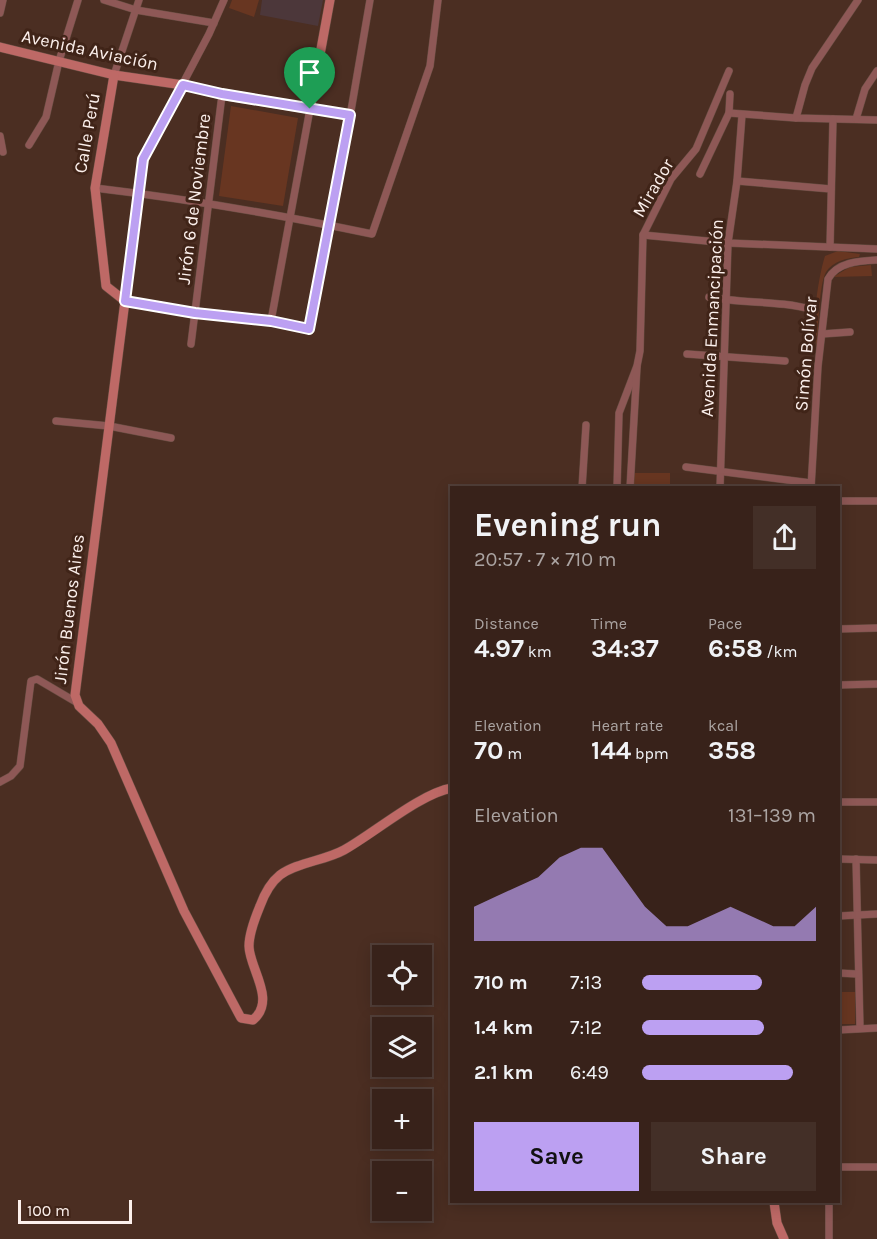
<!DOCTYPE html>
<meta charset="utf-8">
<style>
:root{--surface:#38221a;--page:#432f27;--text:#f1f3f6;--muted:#aba4a2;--line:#523f39;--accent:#bca0f2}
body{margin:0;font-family:Karla,sans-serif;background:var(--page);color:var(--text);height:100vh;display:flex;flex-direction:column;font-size:22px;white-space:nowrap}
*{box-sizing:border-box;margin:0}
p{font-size:20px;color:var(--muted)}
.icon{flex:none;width:33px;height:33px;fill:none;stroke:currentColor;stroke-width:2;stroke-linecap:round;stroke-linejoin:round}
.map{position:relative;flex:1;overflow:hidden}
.panel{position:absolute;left:450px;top:486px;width:390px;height:717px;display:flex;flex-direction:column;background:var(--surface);border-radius:0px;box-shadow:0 3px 15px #0003,0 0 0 2px var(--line)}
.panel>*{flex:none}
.buttons{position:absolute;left:372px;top:945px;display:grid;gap:12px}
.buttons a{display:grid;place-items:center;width:60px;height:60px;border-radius:0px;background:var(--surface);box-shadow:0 3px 15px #0003,0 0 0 2px var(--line);font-size:30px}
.scale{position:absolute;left:18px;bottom:15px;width:114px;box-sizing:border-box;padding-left:6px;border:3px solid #fcf0ec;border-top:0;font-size:16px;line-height:21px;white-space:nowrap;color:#fcf0ec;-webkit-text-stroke:4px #402418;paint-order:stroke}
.pin{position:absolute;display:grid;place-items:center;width:51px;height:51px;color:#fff;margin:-62px -26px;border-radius:50% 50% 50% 0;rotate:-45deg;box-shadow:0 0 6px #0007}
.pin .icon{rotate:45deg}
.round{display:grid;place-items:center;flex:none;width:63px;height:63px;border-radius:0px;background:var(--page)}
.summary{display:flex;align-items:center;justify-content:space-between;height:102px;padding:0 24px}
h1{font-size:33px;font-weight:700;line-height:45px}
.figures{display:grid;grid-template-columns:repeat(3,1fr);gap:9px;height:102px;padding:6px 24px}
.figures div{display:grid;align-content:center}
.figures b{font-size:26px;font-weight:700}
.figures small{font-size:16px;font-weight:400}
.figures p{font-size:16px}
.chart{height:168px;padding:12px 24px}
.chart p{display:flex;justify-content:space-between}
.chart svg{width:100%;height:108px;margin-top:6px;fill:var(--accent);opacity:.7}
.button{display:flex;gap:12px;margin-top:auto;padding:12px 24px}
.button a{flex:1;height:69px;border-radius:0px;background:var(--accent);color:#111;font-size:24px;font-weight:700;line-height:69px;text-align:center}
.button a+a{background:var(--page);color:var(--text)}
ul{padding:0 24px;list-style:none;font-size:20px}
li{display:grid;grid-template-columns:96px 72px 1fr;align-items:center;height:45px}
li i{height:15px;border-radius:8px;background:var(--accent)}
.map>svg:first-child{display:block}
.education{fill:#4c373a}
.green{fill:#683621}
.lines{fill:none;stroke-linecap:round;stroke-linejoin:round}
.street-casing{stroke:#674d42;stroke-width:8}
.secondary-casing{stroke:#674d42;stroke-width:10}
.street{stroke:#8e5856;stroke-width:7}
.secondary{stroke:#be6966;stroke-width:9}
.route-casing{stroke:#fff;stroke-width:12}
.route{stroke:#bca0f2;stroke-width:8}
.labels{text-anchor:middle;stroke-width:6;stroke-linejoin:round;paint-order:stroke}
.street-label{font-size:18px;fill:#fcf0ec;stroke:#402418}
</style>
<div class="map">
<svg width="877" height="1239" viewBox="0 0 877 1239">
<rect width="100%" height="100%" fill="#4b2e22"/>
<!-- education -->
<path class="education" d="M262 0H323L318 26 260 15Z"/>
<!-- green -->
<g class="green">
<path d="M232 0H259L254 17 229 8Z"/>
<path d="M231 106 298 118 283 206 219 196Z"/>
<path d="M838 251 860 254 859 257C847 258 833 261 826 272 819 284 818 331 817 346 810 329 819 274 825 256Z"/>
<path d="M871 265 872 276 833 277 850 267Z"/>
<rect x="634" y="473" width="36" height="14"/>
<path d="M838 992H855V1024H839Z"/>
</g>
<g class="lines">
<!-- street casing -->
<g class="street-casing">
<g id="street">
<path d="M104 0 136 10 214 23"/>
<path d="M224 0 209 34 143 159 125 301 195 313 271 321 309 329 341 169 370 0"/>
<path d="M0 13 3 0"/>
<path d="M114 75 139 0"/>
<path d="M729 113 796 118 877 120"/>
<path d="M796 118 805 85 812 68 858 0"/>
<path d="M856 119 865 89 877 71"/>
<path d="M0 136 3 152"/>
<path d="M29 145 46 117 59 61 78 0"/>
<path d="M700 174 729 113 730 94"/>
<path d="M737 181 831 189"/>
<path d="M95 188C188 199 281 215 372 234L430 66 438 0"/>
<path d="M643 235 728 243 877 249"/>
<path d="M830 247 833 119"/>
<path d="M709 297C744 304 779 300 813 310"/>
<path d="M271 321 310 109 349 115"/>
<path d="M822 334 850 332"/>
<path d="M191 344 222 95"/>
<path d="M687 354 785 361"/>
<path d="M56 421 109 426 171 438"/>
<path d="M686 467 811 483"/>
<path d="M582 488 586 425"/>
<path d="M617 488 619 413 637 366 640 351 643 235 671 179 696 149 729 71"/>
<path d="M630 488 637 367"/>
<path d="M720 488 728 243 737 181 742 115"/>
<path d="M811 488 818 366 828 279C837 262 859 261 877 260"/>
<path d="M838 501H877"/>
<path d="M838 629 877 628"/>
<path d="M838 685 877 684"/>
<path d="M0 782 11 776 20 766 31 681 37 679 76 702"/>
<path d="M838 802H877"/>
<path d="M838 859 877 860"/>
<path d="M856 859 860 1028"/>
<path d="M838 916 877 914"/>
<path d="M838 973 857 974"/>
<path d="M838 1030 877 1028"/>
<path d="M838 1167H877"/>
<path d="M829 1239V1202"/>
</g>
</g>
<!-- secondary casing -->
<g class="secondary-casing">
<g id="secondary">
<path d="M0 47 114 75 183 85 222 95 310 109 330 0"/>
<path d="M114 75 95 188 106 286 125 301 75 695 79 706 98 724 111 743 184 911 241 1018 253 1020C277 1000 249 968 249 946 249 933 255 918 260 906 264 895 270 883 280 875 298 862 324 861 344 850 373 834 421 793 452 788"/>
<path d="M774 1202 777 1223 784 1239"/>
</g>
</g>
<!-- street -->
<use href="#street" class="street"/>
<!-- secondary -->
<use href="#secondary" class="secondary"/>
</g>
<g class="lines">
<!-- route casing -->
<g class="route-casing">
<path id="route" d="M183 85 222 94 350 115 309 329 271 321 195 313 125 301 143 159Z"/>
</g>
<!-- route -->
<use href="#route" class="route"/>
</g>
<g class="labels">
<!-- street labels -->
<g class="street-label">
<text transform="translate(90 50) rotate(12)" y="6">Avenida Aviación</text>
<text transform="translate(87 133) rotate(-80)" y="6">Calle Perú</text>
<text transform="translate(653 188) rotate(-60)" y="6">Mirador</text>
<text transform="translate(194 199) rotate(-83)" y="6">Jirón 6 de Noviembre</text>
<text transform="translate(712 318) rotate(-87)" y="6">Avenida Enmancipación</text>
<text transform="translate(806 354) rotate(-85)" y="6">Simón Bolívar</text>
<text transform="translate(69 609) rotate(-83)" y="6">Jirón Buenos Aires</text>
</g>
</g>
</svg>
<div class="buttons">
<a><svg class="icon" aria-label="locate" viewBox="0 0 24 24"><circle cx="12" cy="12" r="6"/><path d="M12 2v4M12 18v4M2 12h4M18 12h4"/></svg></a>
<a><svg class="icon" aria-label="layers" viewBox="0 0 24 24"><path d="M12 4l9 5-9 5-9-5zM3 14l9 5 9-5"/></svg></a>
<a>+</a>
<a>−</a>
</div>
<div class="scale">100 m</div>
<div class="pin" style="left:310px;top:109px;background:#1e9e55"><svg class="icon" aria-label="arrive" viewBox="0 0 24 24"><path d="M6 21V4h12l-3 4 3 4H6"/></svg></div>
<section class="panel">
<div class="summary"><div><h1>Evening run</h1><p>20:57 · 7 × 710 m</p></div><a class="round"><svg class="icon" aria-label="share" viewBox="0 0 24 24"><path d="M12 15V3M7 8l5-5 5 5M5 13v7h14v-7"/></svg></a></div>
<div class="figures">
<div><p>Distance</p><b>4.97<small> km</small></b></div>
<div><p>Time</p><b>34:37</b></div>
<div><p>Pace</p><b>6:58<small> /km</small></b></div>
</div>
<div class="figures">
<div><p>Elevation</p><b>70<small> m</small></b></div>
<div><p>Heart rate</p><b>144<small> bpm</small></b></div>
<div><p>kcal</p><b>358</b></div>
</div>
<div class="chart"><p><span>Elevation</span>131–139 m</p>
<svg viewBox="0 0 160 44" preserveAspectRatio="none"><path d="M0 44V30L10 26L20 22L30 18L40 10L50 6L60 6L70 18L80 30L90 38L100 38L110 34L120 30L130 34L140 38L150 38L160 30V44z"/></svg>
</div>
<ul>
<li><b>710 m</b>7:13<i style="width:69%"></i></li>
<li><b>1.4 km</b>7:12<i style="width:70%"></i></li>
<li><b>2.1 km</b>6:49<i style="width:87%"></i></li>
</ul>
<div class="button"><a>Save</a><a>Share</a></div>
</section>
</div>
